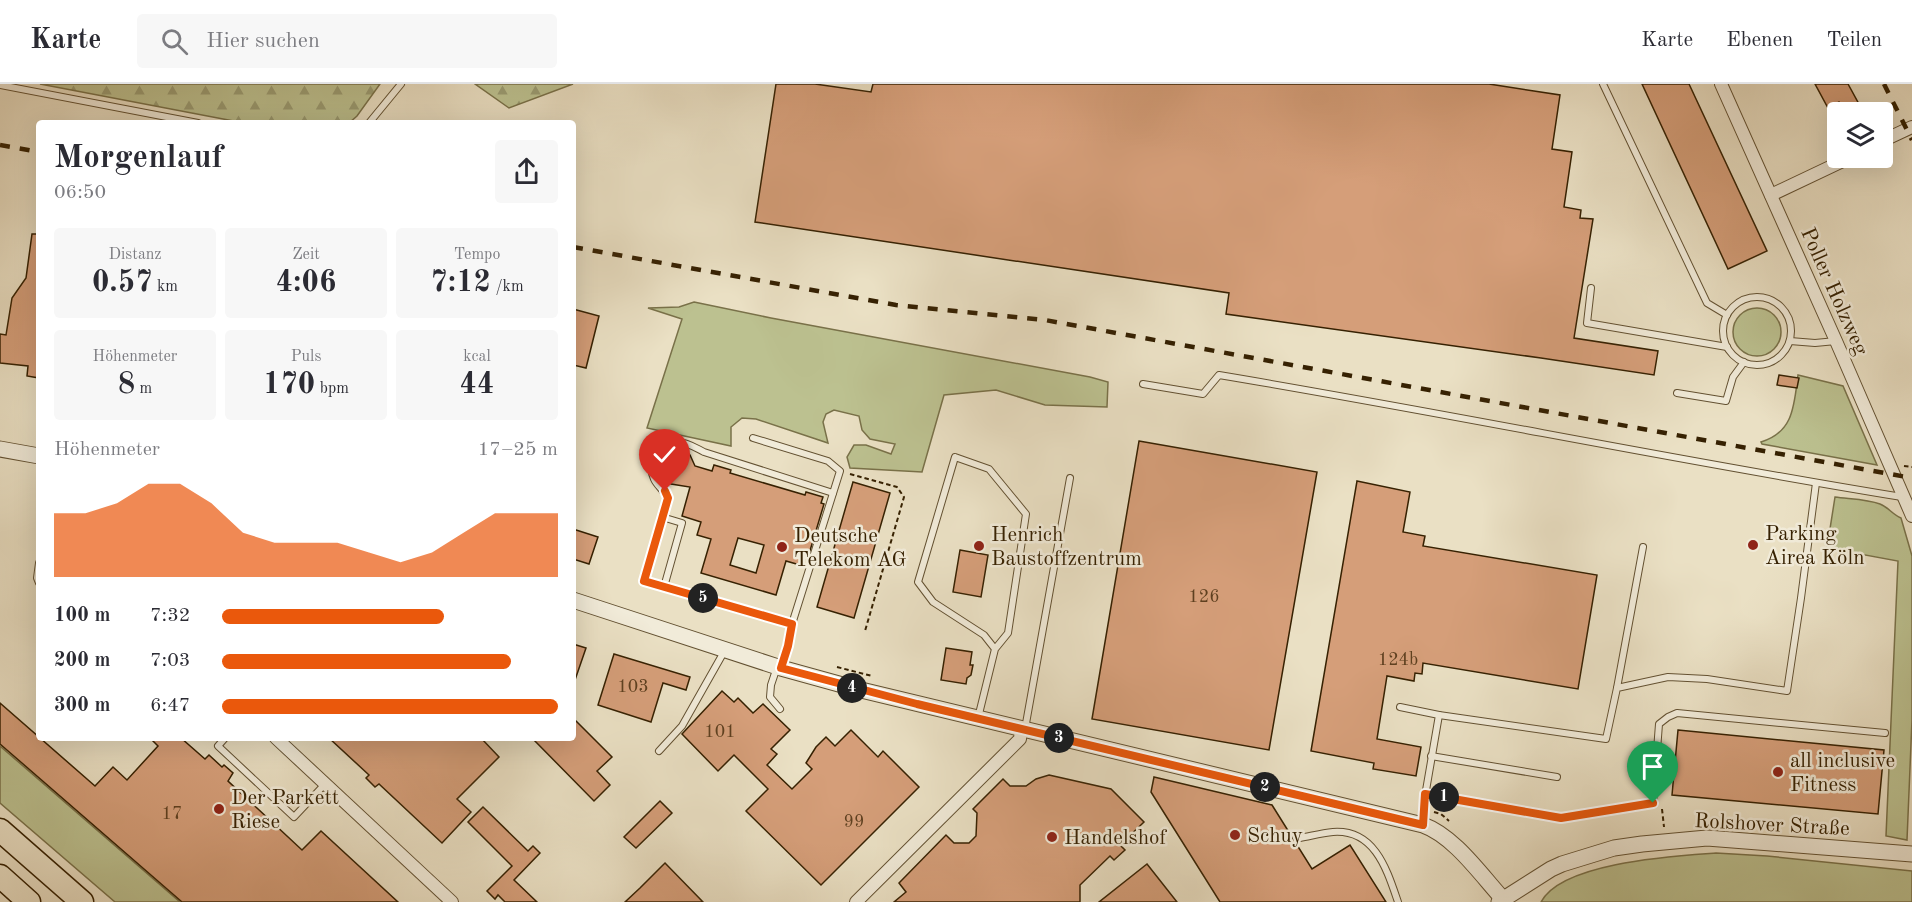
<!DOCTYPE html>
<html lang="de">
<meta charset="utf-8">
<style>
:root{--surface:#fff;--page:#f7f7f7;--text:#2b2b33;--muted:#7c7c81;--line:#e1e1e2;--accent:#ea580c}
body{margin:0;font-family:"Old Standard TT",serif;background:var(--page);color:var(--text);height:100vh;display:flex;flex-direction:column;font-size:22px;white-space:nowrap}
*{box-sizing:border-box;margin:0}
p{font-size:20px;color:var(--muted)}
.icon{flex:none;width:33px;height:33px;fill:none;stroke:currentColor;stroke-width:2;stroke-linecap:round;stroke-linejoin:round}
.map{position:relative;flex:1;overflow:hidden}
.side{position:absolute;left:36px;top:36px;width:540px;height:621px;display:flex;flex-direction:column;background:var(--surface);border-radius:6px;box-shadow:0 6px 24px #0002}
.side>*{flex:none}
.controls{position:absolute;left:1827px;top:18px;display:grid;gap:12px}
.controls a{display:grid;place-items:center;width:66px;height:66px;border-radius:6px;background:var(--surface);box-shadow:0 6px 24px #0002;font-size:30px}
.pin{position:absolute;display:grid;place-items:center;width:51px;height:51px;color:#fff;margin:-62px -26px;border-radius:50% 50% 50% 0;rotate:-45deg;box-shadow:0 0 6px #0007}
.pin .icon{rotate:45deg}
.km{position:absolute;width:30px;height:30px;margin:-15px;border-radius:50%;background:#222;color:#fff;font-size:16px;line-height:30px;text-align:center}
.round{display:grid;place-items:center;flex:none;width:63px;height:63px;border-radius:6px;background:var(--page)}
.summary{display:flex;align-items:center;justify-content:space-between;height:102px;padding:0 18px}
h1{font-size:33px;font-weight:600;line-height:45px}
.stats{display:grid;grid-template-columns:repeat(3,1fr);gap:9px;height:102px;padding:6px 18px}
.stats div{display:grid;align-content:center;border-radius:6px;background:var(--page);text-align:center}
.stats b{font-size:30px;font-weight:600}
.stats small{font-size:16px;font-weight:400}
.stats p{font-size:16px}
.chart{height:168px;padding:12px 18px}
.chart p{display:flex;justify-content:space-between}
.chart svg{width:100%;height:108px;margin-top:6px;fill:var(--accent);opacity:.7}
ul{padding:0 18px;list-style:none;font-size:20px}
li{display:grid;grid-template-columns:96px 72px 1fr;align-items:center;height:45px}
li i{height:15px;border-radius:8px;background:var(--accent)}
header{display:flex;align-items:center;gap:36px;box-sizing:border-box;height:84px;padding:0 30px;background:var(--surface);border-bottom:2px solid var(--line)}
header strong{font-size:28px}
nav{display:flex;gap:33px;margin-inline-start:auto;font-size:21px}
.search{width:420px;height:54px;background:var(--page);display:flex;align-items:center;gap:15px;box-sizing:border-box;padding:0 21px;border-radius:6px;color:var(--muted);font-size:22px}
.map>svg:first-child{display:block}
.grass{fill:#bcc190;stroke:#797149;stroke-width:1.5}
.forest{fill:url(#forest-firs);stroke:#797149;stroke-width:1.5}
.building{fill:#d59e79;stroke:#362102;stroke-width:1.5;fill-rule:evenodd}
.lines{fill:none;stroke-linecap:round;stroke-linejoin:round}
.service-casing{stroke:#635132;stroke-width:8}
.minor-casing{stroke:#635132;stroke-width:14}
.tertiary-casing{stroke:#635132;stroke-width:17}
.motorway-casing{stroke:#362102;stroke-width:25}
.path{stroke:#362102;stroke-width:2;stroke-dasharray:4.5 3;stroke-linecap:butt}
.service{stroke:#f1ebd9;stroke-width:6}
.minor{stroke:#f1ebd9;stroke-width:12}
.tertiary{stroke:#f1ebd9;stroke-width:15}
.motorway{stroke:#eae0c4;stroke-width:22}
.rail{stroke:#362102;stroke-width:4.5;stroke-dasharray:10 10;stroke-linecap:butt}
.route-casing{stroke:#fff;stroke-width:12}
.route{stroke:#ea580c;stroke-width:8}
.poi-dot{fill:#8f2418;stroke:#f1ebd9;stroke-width:2}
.labels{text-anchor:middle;stroke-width:5;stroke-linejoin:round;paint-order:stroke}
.number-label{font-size:18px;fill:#5e4020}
.street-label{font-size:21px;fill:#362102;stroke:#f1ebd9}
.poi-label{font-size:21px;fill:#362102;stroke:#f1ebd9;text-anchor:start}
</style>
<header>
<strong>Karte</strong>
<div class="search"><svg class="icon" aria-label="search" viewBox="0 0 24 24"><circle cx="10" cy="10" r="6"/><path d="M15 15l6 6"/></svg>Hier suchen</div>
<nav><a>Karte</a><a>Ebenen</a><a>Teilen</a></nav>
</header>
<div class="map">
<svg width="1912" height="818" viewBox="0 0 1912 818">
<defs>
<pattern id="forest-firs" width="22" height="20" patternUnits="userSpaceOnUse" patternTransform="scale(1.5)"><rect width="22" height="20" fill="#bcc190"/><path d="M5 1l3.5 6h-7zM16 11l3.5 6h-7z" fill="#9a9c73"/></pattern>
</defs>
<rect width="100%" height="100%" fill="#eae0c4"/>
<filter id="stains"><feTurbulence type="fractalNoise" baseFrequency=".00333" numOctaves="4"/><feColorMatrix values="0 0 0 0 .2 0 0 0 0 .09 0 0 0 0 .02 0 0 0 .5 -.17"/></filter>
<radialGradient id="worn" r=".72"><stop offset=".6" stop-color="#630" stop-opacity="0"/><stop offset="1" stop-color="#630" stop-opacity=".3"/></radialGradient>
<!-- grass -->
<g class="grass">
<path d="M694 218 771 234 1090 293 1108 298 1107 323 1045 321 996 306 944 311 922 388 850 384 847 373 854 361H866L891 370 895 360 870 355 862 346 859 332 834 326 826 330 823 338 828 359 756 335 742 334 731 343V362L647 344 682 235 648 224 679 223Z"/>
<circle cx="1757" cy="248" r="24"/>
<path d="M1798 291 1843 302 1877 381 1762 360 1761 358C1794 348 1794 321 1798 291Z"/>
<path d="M1835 413C1849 415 1867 415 1880 420 1888 423 1892 430 1901 434L1912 472V636L1907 756 1886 752 1898 477 1827 464Z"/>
<path d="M0 662 180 818H115L0 719Z"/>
<path d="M1716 769 1767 772 1912 787V818H1541C1562 778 1675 772 1716 769Z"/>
</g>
<!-- forest -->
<g class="forest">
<path d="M40 0H380L357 32 349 39H244Z"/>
<path d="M475 0H573L509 24Z"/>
</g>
<!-- building -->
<g class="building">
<path d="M776 0H815L871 8 873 0H1489L1560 11 1552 65 1572 68 1564 123 1581 126 1580 134 1593 135 1574 254 1658 267 1654 291 1541 274 1226 230 1229 209 755 138Z"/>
<path d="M1642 0H1689L1767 167 1728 185Z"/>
<path d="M1815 0H1848L1860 22 1849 28H1844L1839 18 1828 24Z"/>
<path d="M32 150H39V294L27 292 28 282 0 279V250L6 251 12 214 26 194Z"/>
<path d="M573 225 599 232 586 284 573 281Z"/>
<path d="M1779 291 1799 294 1797 304 1777 301Z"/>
<path d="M1139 357 1317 388 1269 666 1092 635Z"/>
<path d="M678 366 685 367 690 371 695 382 712 387 714 381 731 386 730 389 805 411 806 408 823 413 821 419 824 420 809 470 804 468 800 481 786 477 776 511 701 489 711 455 697 451 701 438 682 432 690 403 671 400 661 390 660 383 661 377 665 371 671 367ZM738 454 764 461 756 489 730 481Z"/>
<path d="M1357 397 1410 408 1403 448 1425 452 1423 462 1597 491 1578 605 1423 579 1422 590 1415 589 1414 597 1387 592 1377 655 1421 663 1416 692 1373 685 1374 679 1311 667Z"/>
<path d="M853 398 890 409 854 534 817 523Z"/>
<path d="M573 445 598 453 589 480 573 475Z"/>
<path d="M960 466 988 471 981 513 953 508Z"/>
<path d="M573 560 586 564 575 596 573 595Z"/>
<path d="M946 564 972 568 970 581H973L971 591 967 594 966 600 941 596Z"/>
<path d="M614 570 690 593 686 606 663 599 651 638 598 621Z"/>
<path d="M722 607 734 618 738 614 753 629 763 620 790 646 771 665 777 670 767 681 792 705 812 685 806 679 816 663 826 653 835 662 851 646 878 673 883 667 919 703 821 801 746 727 768 705 734 671 718 687 682 650Z"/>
<path d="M0 619 95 702 113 683 127 696 158 662 150 654H181L205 675 209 671 222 683 224 681 233 689 228 697 302 766 321 747 398 818H182L0 660Z"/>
<path d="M573 634 612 673 597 687 610 701 594 717 532 654H573Z"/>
<path d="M1678 646 1884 666 1878 730 1672 711Z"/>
<path d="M329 654H481L499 673 457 715 471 728 442 759 379 700 375 703 366 694 369 691Z"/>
<path d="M1049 691 1111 705 1144 738 1120 761 1125 766 1114 776 1110 772 1080 801V818H894L906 808 899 799 946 751 954 759H969L976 752 977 729 973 725 1003 695 1010 702H1026L1036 695Z"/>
<path d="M1154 693 1272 721 1312 785 1350 761 1386 818H1220L1151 708Z"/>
<path d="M660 717 672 729 636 764 624 753Z"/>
<path d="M483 723 528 767 533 762 540 769 514 796 537 818H505L498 811 495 815 487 807 512 782 468 738Z"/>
<path d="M665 779 703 818H625L640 804Z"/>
<path d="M1147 780 1177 818H1099Z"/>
</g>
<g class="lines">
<!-- service casing -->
<g class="service-casing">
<g id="service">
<path d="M1603 0 1707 219 1727 231"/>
<path d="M0 1 198 39"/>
<path d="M369 39 401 0"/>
<path d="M1591 204 1587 239 1727 263"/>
<circle cx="1757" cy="247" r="34"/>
<path d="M1790 257 1815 259 1836 257"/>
<path d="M1143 300 1203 310 1219 291C1447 329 1674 376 1902 413"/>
<path d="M1677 309 1726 317 1733 293 1744 278"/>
<path d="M753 354 828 377 840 387 792 540"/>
<path d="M662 433 682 439 664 503"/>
<path d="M39 479 37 494 39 499"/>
<path d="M777 583 771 601 770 613 780 625"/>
<path d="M781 583 788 562 792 540 644 497 667 414C664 406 657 402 654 395 646 378 660 359 678 358 687 358 696 364 704 368L833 409"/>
<path d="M1617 604 1643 463"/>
<path d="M1400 623 1439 631 1424 718 1423 739"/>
<path d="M1439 631 1606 655 1617 604 1668 593 1707 595 1787 607 1801 514 1816 399"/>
<path d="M978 634 995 565 984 551 933 518 918 498 955 373 989 385 1026 430 1008 549 995 565"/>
<path d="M1025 645 1070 394"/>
<path d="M225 654 218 662 294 733 325 700"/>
<path d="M659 667 682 642 725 566"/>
<path d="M1431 672 1557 693"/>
<path d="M1425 710 1561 734 1653 719 1659 640 1668 633 1677 629 1885 649"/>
<path d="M1300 754C1311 752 1322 749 1333 748 1375 745 1387 786 1398 818"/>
</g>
</g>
<!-- minor casing -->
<g class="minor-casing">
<g id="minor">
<path d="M1721 0 1836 257 1912 432"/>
<path d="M1882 57 1912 43"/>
<path d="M1771 111 1849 74"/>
<path d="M276 654 452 818"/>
<path d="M856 818 1020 655 1021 645"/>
</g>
</g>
<!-- tertiary casing -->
<g class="tertiary-casing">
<g id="tertiary">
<path d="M0 365 39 372"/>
<path d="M573 516 781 584 857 605 1423 741C1454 752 1481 791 1503 815"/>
<path d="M1499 818 1551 785 1562 780 1614 764 1642 760 1707 754 1912 770"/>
</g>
</g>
<!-- motorway casing -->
<g class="motorway-casing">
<g id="motorway">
<path d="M0 746 82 818"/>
<path d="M0 792 29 818"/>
</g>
</g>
<!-- path -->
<g class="path">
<path d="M1904 382 1912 383"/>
<path d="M850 390 897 403 904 413 865 547"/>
<path d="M837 583 872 592"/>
<path d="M1662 725 1664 743"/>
<path d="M1434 728 1441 730 1449 737"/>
</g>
<!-- service -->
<use href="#service" class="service"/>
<!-- minor -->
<use href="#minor" class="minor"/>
<!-- tertiary -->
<use href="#tertiary" class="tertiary"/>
<!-- motorway -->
<use href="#motorway" class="motorway"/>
<!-- rail -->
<g class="rail">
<path d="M1884 0 1912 56"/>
<path d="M0 61 39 68"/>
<path d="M573 163 896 221 1045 236 1912 394"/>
</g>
</g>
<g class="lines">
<!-- route casing -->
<g class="route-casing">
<path id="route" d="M665 407 668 414 644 497 792 540 788 562 781 584 917 620 1423 741 1425 710 1561 734 1653 719"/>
</g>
<!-- route -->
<use href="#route" class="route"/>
</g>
<!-- markers -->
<g class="poi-dot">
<circle cx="1753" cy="461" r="6"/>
<circle cx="979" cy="462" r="6"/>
<circle cx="782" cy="463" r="6"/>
<circle cx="1778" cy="688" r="6"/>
<circle cx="219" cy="725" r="6"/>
<circle cx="1235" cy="751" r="6"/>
<circle cx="1052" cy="753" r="6"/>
</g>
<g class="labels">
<!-- number labels -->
<g class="number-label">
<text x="1204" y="518">126</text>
<text x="1398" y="581">124b</text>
<text x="633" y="608">103</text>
<text x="720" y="653">101</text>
<text x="172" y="735">17</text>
<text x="854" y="743">99</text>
</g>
<!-- street labels -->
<g class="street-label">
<text transform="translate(1835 207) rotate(66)" y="7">Poller Holzweg</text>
<text transform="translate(1772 740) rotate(3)" y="7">Rolshover Straße</text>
</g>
<!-- poi labels -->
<g class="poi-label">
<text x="1765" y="456">Parking<tspan x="1765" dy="24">Airea Köln</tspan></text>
<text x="991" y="457">Henrich<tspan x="991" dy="24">Baustoffzentrum</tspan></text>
<text x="794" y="458">Deutsche<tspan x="794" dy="24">Telekom AG</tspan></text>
<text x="1790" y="683">all inclusive<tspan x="1790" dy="24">Fitness</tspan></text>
<text x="231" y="720">Der Parkett<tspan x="231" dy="24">Riese</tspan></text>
<text x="1247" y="758">Schuy</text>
<text x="1064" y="760">Handelshof</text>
</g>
</g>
<rect width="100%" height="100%" filter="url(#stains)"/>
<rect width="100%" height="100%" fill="url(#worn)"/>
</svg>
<div class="controls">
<a><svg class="icon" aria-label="layers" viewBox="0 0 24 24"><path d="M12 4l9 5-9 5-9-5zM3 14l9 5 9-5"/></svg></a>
</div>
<div class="pin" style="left:1653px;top:719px;background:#1e9e55"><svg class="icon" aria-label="arrive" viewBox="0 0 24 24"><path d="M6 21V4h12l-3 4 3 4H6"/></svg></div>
<div class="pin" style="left:665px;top:407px;background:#d93025"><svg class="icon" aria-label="check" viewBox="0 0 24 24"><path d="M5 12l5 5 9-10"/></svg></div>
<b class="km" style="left:1444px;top:713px">1</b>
<b class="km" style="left:1265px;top:703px">2</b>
<b class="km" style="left:1059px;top:654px">3</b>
<b class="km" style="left:852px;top:604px">4</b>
<b class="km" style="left:703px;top:514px">5</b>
<section class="side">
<div class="summary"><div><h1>Morgenlauf</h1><p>06:50</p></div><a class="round"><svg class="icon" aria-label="share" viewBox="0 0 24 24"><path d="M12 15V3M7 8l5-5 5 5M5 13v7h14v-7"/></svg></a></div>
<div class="stats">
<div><p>Distanz</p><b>0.57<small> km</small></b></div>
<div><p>Zeit</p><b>4:06</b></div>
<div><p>Tempo</p><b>7:12<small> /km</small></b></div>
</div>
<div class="stats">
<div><p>Höhenmeter</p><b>8<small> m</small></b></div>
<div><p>Puls</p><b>170<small> bpm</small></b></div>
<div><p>kcal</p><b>44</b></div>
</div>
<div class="chart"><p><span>Höhenmeter</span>17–25 m</p>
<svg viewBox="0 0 160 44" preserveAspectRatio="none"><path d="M0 44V18L10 18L20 14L30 6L40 6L50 14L60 26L70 30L80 30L90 30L100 34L110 38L120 34L130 26L140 18L150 18L160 18V44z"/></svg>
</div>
<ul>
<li><b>100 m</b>7:32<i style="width:66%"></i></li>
<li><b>200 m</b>7:03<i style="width:86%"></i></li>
<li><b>300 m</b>6:47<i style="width:100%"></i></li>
</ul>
</section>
</div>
